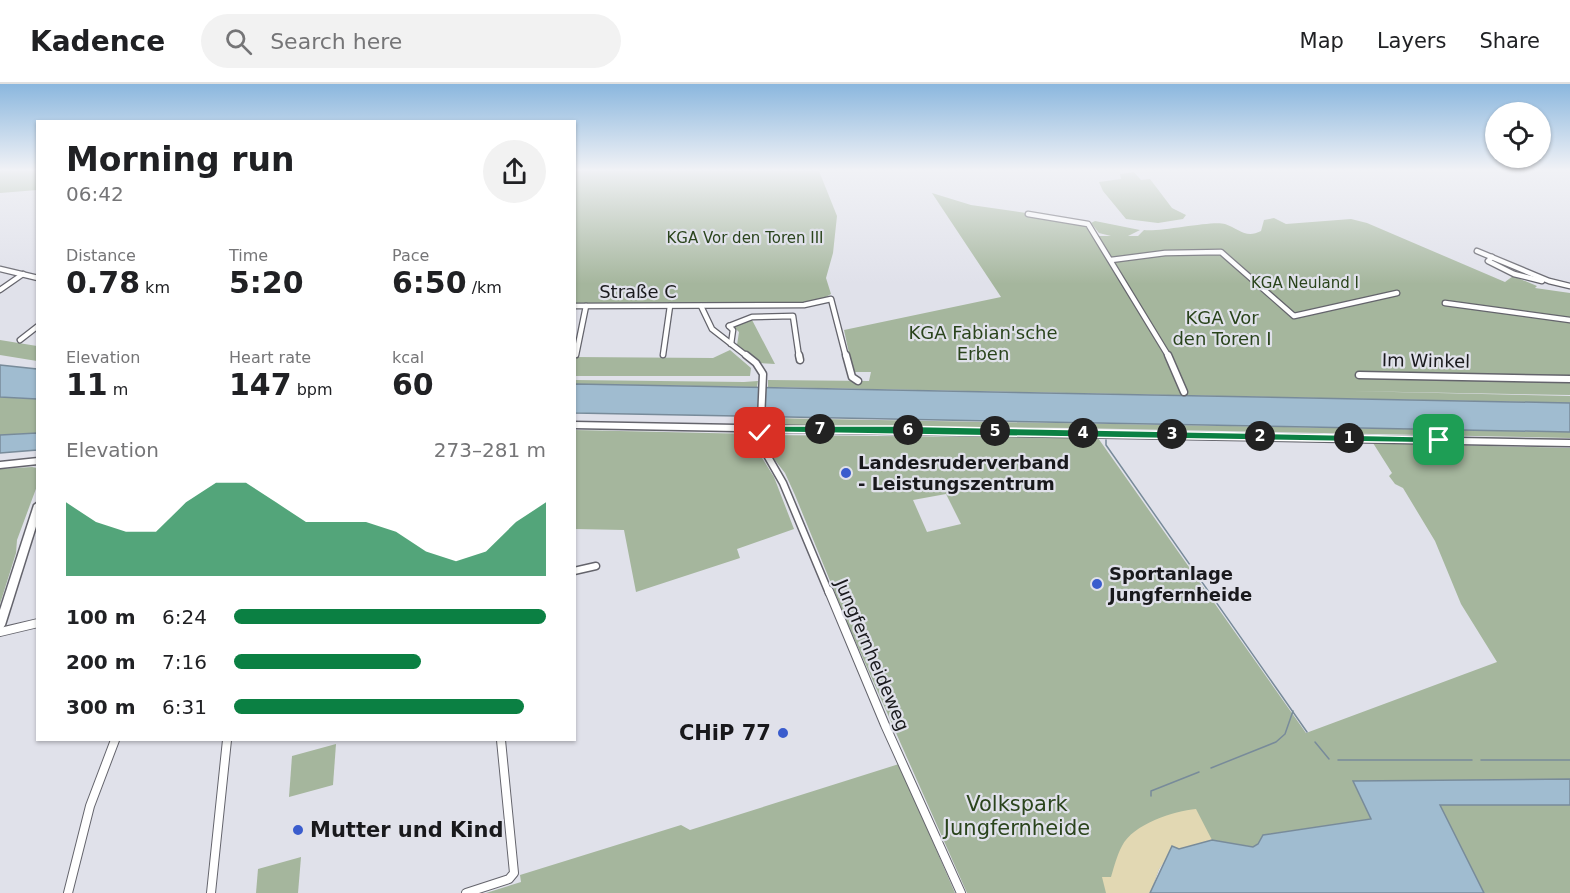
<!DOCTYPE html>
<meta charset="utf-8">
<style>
:root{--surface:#fff;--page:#f2f2f2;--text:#202124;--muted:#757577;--line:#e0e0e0;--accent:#0b8043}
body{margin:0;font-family:"DejaVu Sans",sans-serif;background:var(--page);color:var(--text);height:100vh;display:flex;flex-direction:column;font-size:22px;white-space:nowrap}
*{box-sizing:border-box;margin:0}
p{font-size:20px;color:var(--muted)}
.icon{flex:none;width:33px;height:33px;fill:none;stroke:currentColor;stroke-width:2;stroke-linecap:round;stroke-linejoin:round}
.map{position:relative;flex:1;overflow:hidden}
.panel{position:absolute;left:36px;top:36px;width:540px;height:621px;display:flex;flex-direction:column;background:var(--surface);border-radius:0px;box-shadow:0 2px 4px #0004}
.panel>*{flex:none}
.tools{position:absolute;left:1485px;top:18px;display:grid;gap:12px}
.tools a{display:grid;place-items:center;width:66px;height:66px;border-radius:50%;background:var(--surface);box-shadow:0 2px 4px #0004;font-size:30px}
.pin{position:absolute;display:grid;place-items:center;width:51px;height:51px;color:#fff;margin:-26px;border-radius:12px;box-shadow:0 3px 9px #0006}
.km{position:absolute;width:30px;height:30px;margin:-15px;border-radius:50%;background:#222;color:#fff;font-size:16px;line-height:30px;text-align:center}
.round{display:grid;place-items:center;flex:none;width:63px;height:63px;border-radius:32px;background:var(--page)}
.head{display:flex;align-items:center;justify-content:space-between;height:102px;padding:0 30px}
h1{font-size:33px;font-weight:700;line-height:45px}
.metrics{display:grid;grid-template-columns:repeat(3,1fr);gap:9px;height:102px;padding:6px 30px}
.metrics div{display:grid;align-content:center}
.metrics b{font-size:30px;font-weight:700}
.metrics small{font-size:16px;font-weight:400}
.metrics p{font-size:16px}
.chart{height:168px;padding:12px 30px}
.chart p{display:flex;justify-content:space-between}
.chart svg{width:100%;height:108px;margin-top:6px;fill:var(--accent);opacity:.7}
ul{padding:0 30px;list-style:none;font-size:20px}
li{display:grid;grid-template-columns:96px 72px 1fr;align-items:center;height:45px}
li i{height:15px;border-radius:8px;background:var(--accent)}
header{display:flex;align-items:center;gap:36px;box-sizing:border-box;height:84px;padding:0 30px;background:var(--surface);border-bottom:2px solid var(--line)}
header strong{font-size:28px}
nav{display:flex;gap:33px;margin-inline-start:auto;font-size:21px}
.search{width:420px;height:54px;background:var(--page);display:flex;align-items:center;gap:15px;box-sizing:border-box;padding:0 21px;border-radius:33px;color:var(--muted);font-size:22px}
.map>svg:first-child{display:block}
.green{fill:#a5b69d;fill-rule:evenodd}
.sand{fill:#e2d8b3}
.water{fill:#a0bcd0;stroke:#788b9a;stroke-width:1.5}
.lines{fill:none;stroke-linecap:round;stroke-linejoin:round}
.stream{stroke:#788b9a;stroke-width:1.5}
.minor-far2-casing{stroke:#64646c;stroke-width:7}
.minor-far1-casing{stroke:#64646c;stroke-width:9}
.minor-casing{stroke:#64646c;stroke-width:10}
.secondary-casing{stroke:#64646c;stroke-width:3}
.minor-far2{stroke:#fff;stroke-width:4.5}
.minor-far1{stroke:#fff;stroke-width:6}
.minor{stroke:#fff;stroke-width:8}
.secondary{fill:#fff;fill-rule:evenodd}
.route{fill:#0b8043;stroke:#fff;stroke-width:1.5}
.poi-dot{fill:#3a5ccd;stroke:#e0e1ea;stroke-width:2}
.labels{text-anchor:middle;stroke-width:4.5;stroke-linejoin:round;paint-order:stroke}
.far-park-label{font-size:15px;fill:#2a441c;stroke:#e0e1ea}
.street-label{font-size:18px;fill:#19191c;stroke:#e0e1ea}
.park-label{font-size:18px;fill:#2a441c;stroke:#e0e1ea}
.poi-label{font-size:18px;font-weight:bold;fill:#19191c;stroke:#e0e1ea;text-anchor:start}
.near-poi-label{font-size:21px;font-weight:bold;fill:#19191c;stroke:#e0e1ea;text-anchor:end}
.near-park-label{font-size:21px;fill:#2a441c;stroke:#e0e1ea}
</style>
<header>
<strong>Kadence</strong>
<div class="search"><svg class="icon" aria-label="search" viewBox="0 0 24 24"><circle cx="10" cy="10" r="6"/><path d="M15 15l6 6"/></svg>Search here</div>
<nav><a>Map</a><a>Layers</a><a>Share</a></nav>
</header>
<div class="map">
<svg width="1570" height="809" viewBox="0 0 1570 809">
<rect width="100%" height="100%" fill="#e0e1ea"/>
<!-- green -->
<g class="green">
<path d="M0 87H37V106L0 109Z"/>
<path d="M574 87H819L837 132 833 169 826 194 831 210 821 216 796 219H575Z"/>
<path d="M1134 88 1141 96 1150 95 1172 124 1186 131 1183 135 1158 139 1126 135 1103 107 1099 98 1121 95 1120 90Z"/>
<path d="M932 109 971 121 1089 138 1097 152H1111L1099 149 1091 139 1095 137 1140 146 1128 152H1138L1144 146C1162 148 1213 136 1225 140 1239 145 1246 155 1261 147L1264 136 1274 134 1286 140 1351 135 1367 139 1505 198 1513 192 1537 202 1535 204 1570 209V311L1349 307 1570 312V319L768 303V296L869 297 871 288H853L844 246 1001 213Z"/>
<path d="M751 234 775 280 760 279 737 261 739 248 733 242Z"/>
<path d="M0 256 37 262V277L0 271Z"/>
<path d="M730 266 751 284 750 292H575V273L713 274Z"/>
<path d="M575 296 744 298 758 297 757 303 575 300Z"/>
<path d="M0 313 37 315V349L0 351Z"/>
<path d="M766 334 1570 348V354L1073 344 765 341Z"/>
<path d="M575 346 753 350 756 364 774 393 794 445 737 465 740 474 636 508 624 446 575 445Z"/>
<path d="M766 351 1098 354 1306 649 1497 578 1461 520 1435 457 1403 404 1395 400 1389 392 1392 389 1373 359 1570 364V695L1353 697 1371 735 1263 751 1258 760 1253 763 1212 756 1170 768 1159 785 1150 809H967L846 536 795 411 785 389 767 366ZM946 410 961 440 927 448 913 416Z"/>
<path d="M32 383 37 384V402L17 456 16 469 0 520V385Z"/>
<path d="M336 660 333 701 289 713 292 672Z"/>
<path d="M899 680 955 809H486L521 798 520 791 681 741 690 746Z"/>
<path d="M1440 721H1570V809H1484Z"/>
<path d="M301 773 298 809H256L258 785Z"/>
</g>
<!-- sand -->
<path class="sand" d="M1196 725 1212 756 1179 765 1175 763 1159 785 1150 809H1106L1102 793H1111C1114 783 1117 771 1122 762 1133 740 1174 727 1196 725Z"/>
<!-- water -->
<g class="water">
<path d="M0 281 37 285V315L0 313Z"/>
<path d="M575 300 1570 319V348L575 329Z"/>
<path d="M37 349V366L0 369V351Z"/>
<path d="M1570 695V721H1440L1484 809H1150L1172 762 1179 765 1212 756 1253 763 1258 760 1263 751 1371 735 1353 697Z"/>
</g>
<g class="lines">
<!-- stream -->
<g class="stream">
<path d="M1106 356V361L1307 648"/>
<path d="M1315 658 1329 675"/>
<path d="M1338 676H1472"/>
<path d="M1481 676H1570"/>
<path d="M1211 684 1276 658 1285 650 1293 627"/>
<path d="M1151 712V707L1199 688"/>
</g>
<!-- minor-far2 casing -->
<g class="minor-far2-casing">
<g id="minor-far2">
<path d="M1028 130 1088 140 1169 273"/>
<path d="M1477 167 1549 197 1570 202"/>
<path d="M1492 173 1488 177 1514 190 1542 197"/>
<path d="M1111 176 1165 169 1221 168 1294 232 1397 209"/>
<path d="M0 185 38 194"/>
<path d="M0 206 23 190"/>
<path d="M1445 219 1570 236"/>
<path d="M574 222 804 221 831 215 846 273"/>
<path d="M701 222 712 245 748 273"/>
<path d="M729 242 752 233 793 232 799 273"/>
<path d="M729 242 733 246 731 260"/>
<path d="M20 256 38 242"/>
<path d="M576 271 586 222"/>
<path d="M663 271 670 222"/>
</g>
</g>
<!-- minor-far1 casing -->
<g class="minor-far1-casing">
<g id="minor-far1">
<path d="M746 271 756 279 763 290 760 359 783 399 829 509"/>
<path d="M799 271 800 276"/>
<path d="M846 271 852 293 858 297"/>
<path d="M1168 271 1184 308"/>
<path d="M1359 291 1570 295"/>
<path d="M574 487 596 482"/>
</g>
</g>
<!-- minor casing -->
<g class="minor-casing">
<g id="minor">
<path d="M829 507 885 641 961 809"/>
<path d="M0 548 38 539"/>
<path d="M68 809 90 722 115 656"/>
<path d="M211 809 227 656"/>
<path d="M466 809 509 795 514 789 501 656"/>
</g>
</g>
<!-- secondary casing -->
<g class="secondary-casing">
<g id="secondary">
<path d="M574 338 1570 356V362L574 344Z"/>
<path d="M38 374V380L0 384V378Z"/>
<path d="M38 418V436L5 541 3 544 0 545V526L34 421Z"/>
</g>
</g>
<!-- minor-far2 -->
<use href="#minor-far2" class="minor-far2"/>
<!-- minor-far1 -->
<use href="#minor-far1" class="minor-far1"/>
<!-- minor -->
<use href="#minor" class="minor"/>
<!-- secondary -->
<use href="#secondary" class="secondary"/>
</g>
<!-- sky -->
<linearGradient id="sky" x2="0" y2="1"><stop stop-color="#8bb7de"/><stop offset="0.43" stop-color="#f1f2f6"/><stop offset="1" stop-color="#f1f2f6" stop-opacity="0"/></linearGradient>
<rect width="1570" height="200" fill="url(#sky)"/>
<!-- route -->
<path class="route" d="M895 342 1439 353 1444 356 1439 359 764 348 760 352 755 349 757 343 760 342Z"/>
<!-- markers -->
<g class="poi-dot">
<circle cx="846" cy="389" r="6"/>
<circle cx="1097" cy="500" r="6"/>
<circle cx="783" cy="649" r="6"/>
<circle cx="298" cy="746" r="6"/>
</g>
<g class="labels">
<!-- far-park labels -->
<g class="far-park-label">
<text x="745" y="159">KGA Vor den Toren III</text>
<text x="1305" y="204">KGA Neuland I</text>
</g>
<!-- street labels -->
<g class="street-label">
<text x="638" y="214">Straße C</text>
<text transform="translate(1426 277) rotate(1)" y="6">Im Winkel</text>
<text transform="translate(872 571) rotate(67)" y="6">Jungfernheideweg</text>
</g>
<!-- park labels -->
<g class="park-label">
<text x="1222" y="240">KGA Vor<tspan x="1222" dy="21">den Toren I</tspan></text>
<text x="983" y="255">KGA Fabian'sche<tspan x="983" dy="21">Erben</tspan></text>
</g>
<!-- poi labels -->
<g class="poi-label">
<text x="858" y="385">Landesruderverband<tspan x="858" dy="21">- Leistungszentrum</tspan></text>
<text x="1109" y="496">Sportanlage<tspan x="1109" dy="21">Jungfernheide</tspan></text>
</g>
<!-- near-poi labels -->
<g class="near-poi-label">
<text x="771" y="656">CHiP 77</text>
<text x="310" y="753" text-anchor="start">Mutter und Kind</text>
</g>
<!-- near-park labels -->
<g class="near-park-label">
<text x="1017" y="727">Volkspark<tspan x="1017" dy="24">Jungfernheide</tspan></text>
</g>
</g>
</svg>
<div class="tools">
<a><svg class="icon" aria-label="locate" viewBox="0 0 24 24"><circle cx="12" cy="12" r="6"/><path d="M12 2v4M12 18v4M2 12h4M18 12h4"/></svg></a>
</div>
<div class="pin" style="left:1439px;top:356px;background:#1e9e55"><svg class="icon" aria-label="arrive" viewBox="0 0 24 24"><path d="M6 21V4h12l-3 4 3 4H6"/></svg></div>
<div class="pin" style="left:760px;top:349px;background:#d93025"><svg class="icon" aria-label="check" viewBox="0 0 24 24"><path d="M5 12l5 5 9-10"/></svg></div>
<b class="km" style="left:1349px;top:354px">1</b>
<b class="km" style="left:1260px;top:352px">2</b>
<b class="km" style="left:1172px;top:350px">3</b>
<b class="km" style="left:1083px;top:349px">4</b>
<b class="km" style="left:995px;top:347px">5</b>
<b class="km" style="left:908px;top:346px">6</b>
<b class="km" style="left:820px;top:345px">7</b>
<section class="panel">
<div class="head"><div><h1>Morning run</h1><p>06:42</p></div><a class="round"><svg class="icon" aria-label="share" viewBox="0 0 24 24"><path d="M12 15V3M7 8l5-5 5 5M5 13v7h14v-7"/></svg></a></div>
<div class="metrics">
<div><p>Distance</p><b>0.78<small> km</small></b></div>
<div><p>Time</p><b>5:20</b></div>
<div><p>Pace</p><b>6:50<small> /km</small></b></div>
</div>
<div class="metrics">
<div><p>Elevation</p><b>11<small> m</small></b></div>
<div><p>Heart rate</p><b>147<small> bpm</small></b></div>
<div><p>kcal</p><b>60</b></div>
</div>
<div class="chart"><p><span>Elevation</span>273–281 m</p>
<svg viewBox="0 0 160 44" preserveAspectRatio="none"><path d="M0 44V14L10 22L20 26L30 26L40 14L50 6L60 6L70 14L80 22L90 22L100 22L110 26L120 34L130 38L140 34L150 22L160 14V44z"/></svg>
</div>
<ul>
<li><b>100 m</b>6:24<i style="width:100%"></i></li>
<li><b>200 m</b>7:16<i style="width:60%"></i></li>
<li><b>300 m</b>6:31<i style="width:93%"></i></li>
</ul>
</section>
</div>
